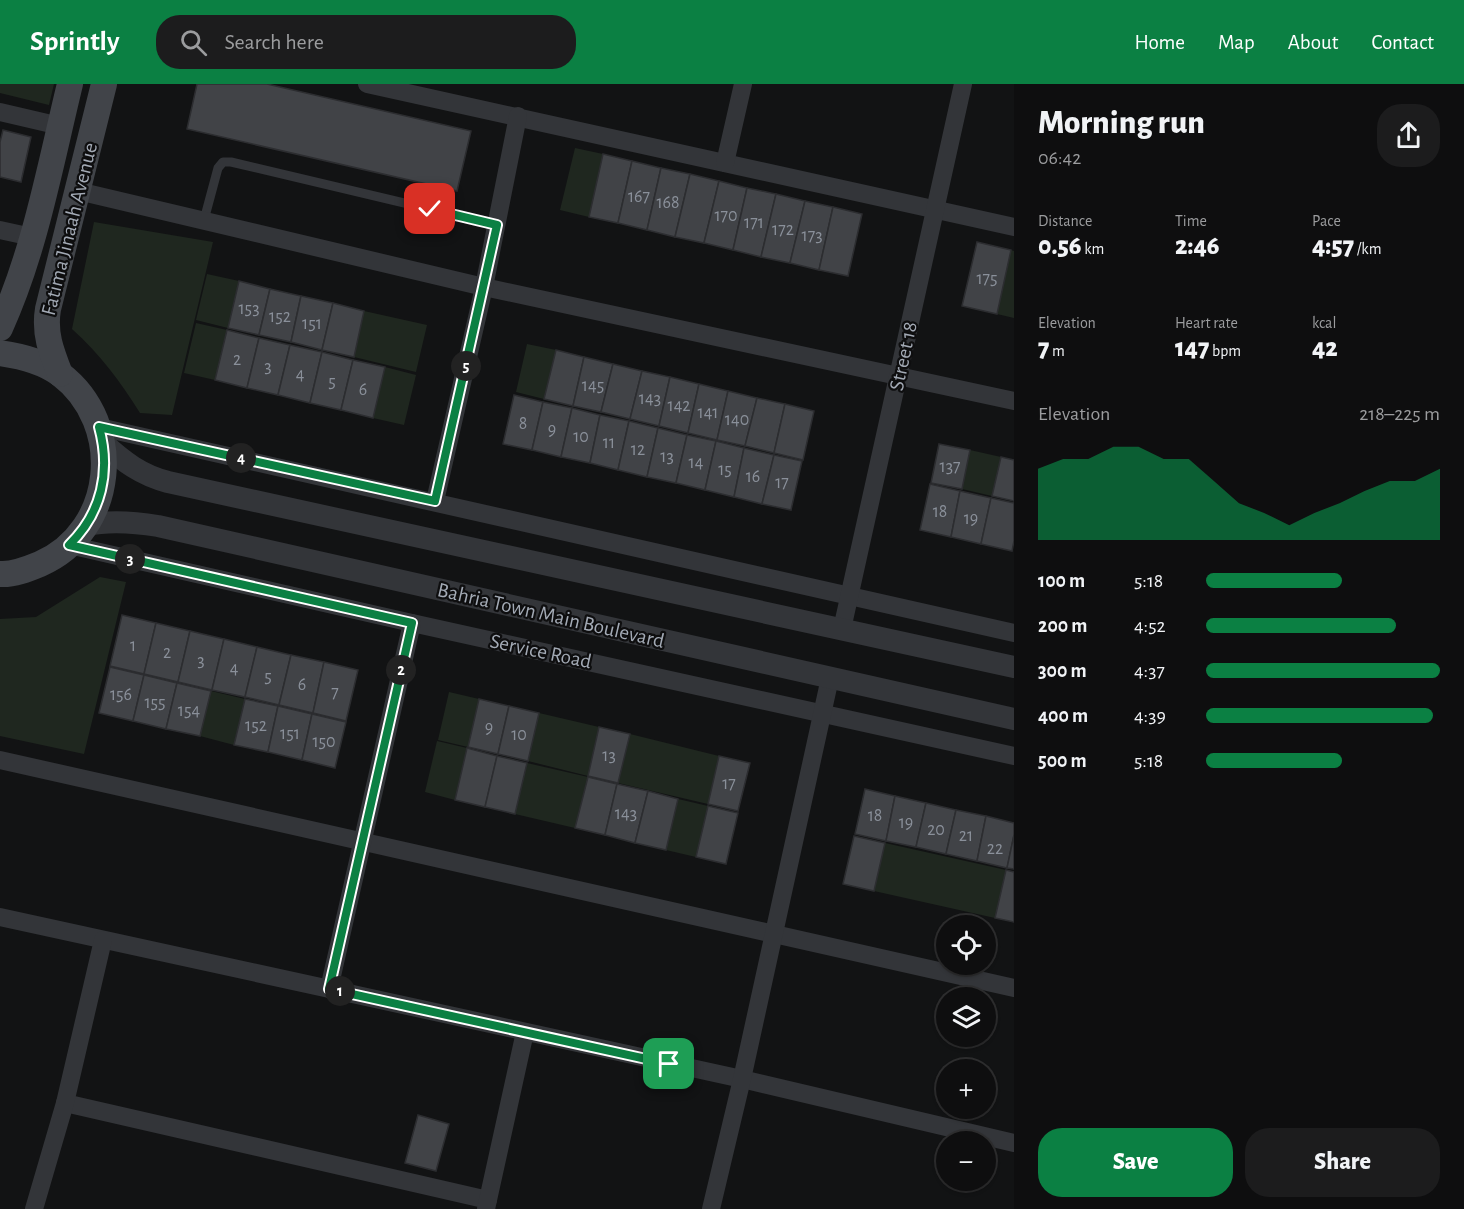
<!DOCTYPE html>
<meta charset="utf-8">
<style>
:root{--surface:#0e0e0f;--page:#1c1c1d;--text:#f1f3f6;--muted:#9b9c9e;--line:#2e2e2f;--accent:#0b8043}
body{margin:0;font-family:"Alegreya Sans",sans-serif;background:var(--page);color:var(--text);height:100vh;display:flex;flex-direction:column;font-size:22px;white-space:nowrap}
*{box-sizing:border-box;margin:0}
p{font-size:20px;color:var(--muted)}
.icon{flex:none;width:33px;height:33px;fill:none;stroke:currentColor;stroke-width:2;stroke-linecap:round;stroke-linejoin:round}
.map{position:relative;flex:1;overflow:hidden}
.details{display:flex;flex-direction:column;background:var(--surface);width:450px}
.details>*{flex:none}
.fabs{position:absolute;left:936px;top:831px;display:grid;gap:12px}
.fabs a{display:grid;place-items:center;width:60px;height:60px;border-radius:50%;background:var(--surface);box-shadow:0 2px 4px #0004,0 0 0 2px var(--line);font-size:30px}
.pin{position:absolute;display:grid;place-items:center;width:51px;height:51px;color:#fff;margin:-26px;border-radius:12px;box-shadow:0 3px 9px #0006}
.km{position:absolute;width:30px;height:30px;margin:-15px;border-radius:50%;background:#222;color:#fff;font-size:16px;line-height:30px;text-align:center}
.round{display:grid;place-items:center;flex:none;width:63px;height:63px;border-radius:24px;background:var(--page)}
.headline{display:flex;align-items:center;justify-content:space-between;height:102px;padding:0 24px}
h1{font-size:33px;font-weight:800;line-height:45px}
.metrics{display:grid;grid-template-columns:repeat(3,1fr);gap:9px;height:102px;padding:6px 24px}
.metrics div{display:grid;align-content:center}
.metrics b{font-size:26px;font-weight:800}
.metrics small{font-size:16px;font-weight:400}
.metrics p{font-size:16px}
.chart{height:168px;padding:12px 24px}
.chart p{display:flex;justify-content:space-between}
.chart svg{width:100%;height:108px;margin-top:6px;fill:var(--accent);opacity:.7}
.primary-button{display:flex;gap:12px;margin-top:auto;padding:12px 24px}
.primary-button a{flex:1;height:69px;border-radius:24px;background:var(--accent);color:#fff;font-size:24px;font-weight:800;line-height:69px;text-align:center}
.primary-button a+a{background:var(--page);color:var(--text)}
ul{padding:0 24px;list-style:none;font-size:20px}
li{display:grid;grid-template-columns:96px 72px 1fr;align-items:center;height:45px}
li i{height:15px;border-radius:8px;background:var(--accent)}
header{display:flex;align-items:center;gap:36px;box-sizing:border-box;height:84px;padding:0 30px;background:var(--accent);color:#fff}
header strong{font-size:28px}
nav{display:flex;gap:33px;margin-inline-start:auto;font-size:21px}
.search{width:420px;height:54px;background:var(--page);display:flex;align-items:center;gap:15px;box-sizing:border-box;padding:0 21px;border-radius:24px;color:var(--muted);font-size:22px}
main{display:flex;flex:1;min-height:0}
.map>svg:first-child{display:block}
.green{fill:#1f271f}
.building{fill:#414347;stroke:#2c2d30;stroke-width:1.5}
.lines{fill:none;stroke-linecap:round;stroke-linejoin:round}
.service{stroke:#333539;stroke-width:9}
.minor{stroke:#333539;stroke-width:18}
.tertiary{stroke:#333539;stroke-width:22}
.secondary{stroke:#414449;stroke-width:26}
.route-casing{stroke:#fff;stroke-width:12}
.route{stroke:#0b8043;stroke-width:8}
.labels{text-anchor:middle;stroke-width:4.5;stroke-linejoin:round;paint-order:stroke}
.number-label{font-size:18px;fill:#8a909a}
.street-label{font-size:21px;fill:#a3aab5;stroke:#0e0e0f}
</style>
<header>
<strong>Sprintly</strong>
<div class="search"><svg class="icon" aria-label="search" viewBox="0 0 24 24"><circle cx="10" cy="10" r="6"/><path d="M15 15l6 6"/></svg>Search here</div>
<nav><a>Home</a><a>Map</a><a>About</a><a>Contact</a></nav>
</header>
<main>
<div class="map">
<svg width="1014" height="1125" viewBox="0 0 1014 1125">
<rect width="100%" height="100%" fill="#121314"/>
<!-- green -->
<g class="green">
<path d="M0 0H54L49 21 0 9Z"/>
<path d="M575 64 603 70 589 133 560 126Z"/>
<path d="M94 138 213 158 172 331 140 329C120 297 100 270 72 245Z"/>
<path d="M1011 166 1014 167V234L997 230Z"/>
<path d="M207 190 239 197 228 244 196 236Z"/>
<path d="M364 227 427 241 416 288 354 273Z"/>
<path d="M196 239 227 246 215 296 184 289Z"/>
<path d="M527 260 556 266 544 315 516 308Z"/>
<path d="M385 283 416 291 404 341 373 334Z"/>
<path d="M970 366 1001 373 992 412 962 405Z"/>
<path d="M100 493 126 498 84 670 0 652V535L36 533Z"/>
<path d="M211 607 245 615 234 661 200 652Z"/>
<path d="M449 608 479 615 468 663 438 656Z"/>
<path d="M539 629 599 643 588 692 528 677Z"/>
<path d="M630 650 719 672 708 720 618 699Z"/>
<path d="M437 657 467 664 455 716 425 708Z"/>
<path d="M527 679 588 693 575 744 515 730Z"/>
<path d="M678 715 708 722 696 773 666 766Z"/>
<path d="M885 759 1006 786 995 834 874 807Z"/>
</g>
<!-- building -->
<g class="building">
<path d="M197 0H267L471 47 457 107 187 45Z"/>
<path d="M3 46 31 53 21 98 0 93V58Z"/>
<path d="M603 70 632 77 618 139 589 133Z"/>
<path d="M632 77 661 84 647 146 618 139Z"/>
<path d="M661 84 690 90 675 153 647 146Z"/>
<path d="M690 90 719 97 704 159 675 153Z"/>
<path d="M719 97 747 104 733 166 704 159Z"/>
<path d="M747 104 776 110 761 173 733 166Z"/>
<path d="M776 110 805 117 790 179 761 173Z"/>
<path d="M805 117 833 123 819 186 790 179Z"/>
<path d="M833 123 862 130 848 192 819 186Z"/>
<path d="M977 158 1011 166 997 230 962 222Z"/>
<path d="M239 197 270 205 259 251 228 244Z"/>
<path d="M270 205 301 212 291 258 259 251Z"/>
<path d="M301 212 333 219 322 266 291 258Z"/>
<path d="M333 219 364 227 354 273 322 266Z"/>
<path d="M227 246 259 254 247 304 215 296Z"/>
<path d="M259 254 290 261 278 311 247 304Z"/>
<path d="M290 261 322 268 310 319 278 311Z"/>
<path d="M556 266 584 273 573 322 544 315Z"/>
<path d="M322 268 353 276 341 326 310 319Z"/>
<path d="M584 273 613 280 601 328 573 322Z"/>
<path d="M353 276 385 283 373 334 341 326Z"/>
<path d="M613 280 642 287 630 335 601 328Z"/>
<path d="M642 287 670 293 659 342 630 335Z"/>
<path d="M670 293 699 300 688 349 659 342Z"/>
<path d="M699 300 728 307 717 356 688 349Z"/>
<path d="M728 307 757 314 745 362 717 356Z"/>
<path d="M514 311 543 318 532 366 503 360Z"/>
<path d="M757 314 785 320 774 369 745 362Z"/>
<path d="M543 318 572 324 561 373 532 366Z"/>
<path d="M785 320 814 327 803 376 774 369Z"/>
<path d="M572 324 600 331 590 379 561 373Z"/>
<path d="M600 331 629 337 618 386 590 379Z"/>
<path d="M629 337 658 344 647 393 618 386Z"/>
<path d="M658 344 687 351 676 399 647 393Z"/>
<path d="M687 351 716 357 705 406 676 399Z"/>
<path d="M716 357 744 364 734 413 705 406Z"/>
<path d="M939 360 970 366 962 405 931 399Z"/>
<path d="M744 364 774 371 762 420 734 413Z"/>
<path d="M774 371 802 377 791 426 762 420Z"/>
<path d="M1001 373 1014 376V417L992 412Z"/>
<path d="M930 400 960 407 951 453 920 446Z"/>
<path d="M960 407 991 414 981 460 951 453Z"/>
<path d="M991 414 1014 419V457L1012 467 981 460Z"/>
<path d="M122 531 156 539 144 590 110 582Z"/>
<path d="M156 539 190 547 178 598 144 590Z"/>
<path d="M190 547 224 555 212 606 178 598Z"/>
<path d="M224 555 257 563 245 613 212 606Z"/>
<path d="M257 563 291 571 279 621 245 613Z"/>
<path d="M291 571 324 578 313 629 279 621Z"/>
<path d="M324 578 358 586 346 637 313 629Z"/>
<path d="M110 583 144 591 133 637 99 629Z"/>
<path d="M144 591 177 599 166 645 133 637Z"/>
<path d="M177 599 211 607 200 652 166 645Z"/>
<path d="M245 615 278 622 268 668 234 661Z"/>
<path d="M479 615 509 622 498 670 468 663Z"/>
<path d="M278 622 312 630 302 676 268 668Z"/>
<path d="M509 622 539 629 528 677 498 670Z"/>
<path d="M312 630 346 638 335 684 302 676Z"/>
<path d="M599 643 630 650 618 699 588 692Z"/>
<path d="M467 664 497 672 485 723 455 716Z"/>
<path d="M497 672 527 679 515 730 485 723Z"/>
<path d="M719 672 750 679 738 727 708 720Z"/>
<path d="M588 693 617 700 605 751 575 744Z"/>
<path d="M617 700 648 707 635 759 605 751Z"/>
<path d="M865 705 895 712 886 757 855 750Z"/>
<path d="M648 707 678 715 666 766 635 759Z"/>
<path d="M895 712 926 719 916 763 886 757Z"/>
<path d="M926 719 956 726 946 770 916 763Z"/>
<path d="M708 722 738 729 726 780 696 773Z"/>
<path d="M956 726 986 732 977 777 946 770Z"/>
<path d="M986 732 1014 739V751L1007 784 977 777Z"/>
<path d="M1014 751V785L1007 784Z"/>
<path d="M854 752 885 759 874 807 843 800Z"/>
<path d="M1006 786 1014 788V838L995 834Z"/>
<path d="M418 1031 449 1040 436 1087 405 1079Z"/>
</g>
<g class="lines">
<!-- service -->
<path class="service" d="M204 136 218 84 223 78H231L497 141"/>
<!-- minor -->
<g class="minor">
<path d="M367 0 1014 143"/>
<path d="M0 28 60 42"/>
<path d="M725 79 743 0"/>
<path d="M78 107 484 203 1014 317"/>
<path d="M0 146 32 153"/>
<path d="M99 343 1014 549"/>
<path d="M435 417 484 203 518 32"/>
<path d="M69 461 412 539 1014 672"/>
<path d="M842 545 963 0"/>
<path d="M0 676 1014 904"/>
<path d="M0 833 742 995 1014 1059"/>
<path d="M329 905 412 539"/>
<path d="M65 1019 488 1116"/>
<path d="M34 1125 65 1019 103 856"/>
<path d="M486 1125 525 948"/>
<path d="M711 1125 742 995 830 594"/>
</g>
<!-- tertiary -->
<g class="tertiary">
<path d="M103 359C124 378 141 391 168 398L1014 583"/>
<path d="M86 441C111 436 134 438 158 442L1014 635"/>
</g>
<!-- secondary -->
<g class="secondary">
<path d="M0 244C35 167 50 82 70 0"/>
<path d="M0 269C21 272 43 277 60 290 126 340 116 447 40 480 28 485 13 491 0 490"/>
<path d="M60 290C51 267 44 249 48 225L104 0"/>
</g>
</g>
<g class="lines">
<!-- route casing -->
<g class="route-casing">
<path id="route" d="M430 125 497 141 435 417 99 343C111 387 102 429 69 461L412 539 329 905 669 980"/>
</g>
<!-- route -->
<use href="#route" class="route"/>
</g>
<g class="labels">
<!-- number labels -->
<g class="number-label">
<text x="639" y="118">167</text>
<text x="668" y="124">168</text>
<text x="726" y="137">170</text>
<text x="754" y="144">171</text>
<text x="783" y="151">172</text>
<text x="812" y="157">173</text>
<text x="987" y="200">175</text>
<text x="249" y="230">153</text>
<text x="280" y="238">152</text>
<text x="312" y="245">151</text>
<text x="237" y="281">2</text>
<text x="268" y="288">3</text>
<text x="300" y="296">4</text>
<text x="332" y="303">5</text>
<text x="593" y="307">145</text>
<text x="363" y="311">6</text>
<text x="650" y="320">143</text>
<text x="679" y="327">142</text>
<text x="708" y="334">141</text>
<text x="737" y="341">140</text>
<text x="523" y="345">8</text>
<text x="552" y="351">9</text>
<text x="581" y="358">10</text>
<text x="609" y="364">11</text>
<text x="638" y="371">12</text>
<text x="667" y="378">13</text>
<text x="696" y="384">14</text>
<text x="950" y="388">137</text>
<text x="725" y="391">15</text>
<text x="753" y="398">16</text>
<text x="782" y="404">17</text>
<text x="940" y="433">18</text>
<text x="971" y="440">19</text>
<text x="133" y="567">1</text>
<text x="167" y="574">2</text>
<text x="201" y="582">3</text>
<text x="234" y="590">4</text>
<text x="268" y="598">5</text>
<text x="302" y="606">6</text>
<text x="335" y="614">7</text>
<text x="121" y="616">156</text>
<text x="155" y="624">155</text>
<text x="189" y="632">154</text>
<text x="256" y="647">152</text>
<text x="489" y="649">9</text>
<text x="290" y="655">151</text>
<text x="519" y="656">10</text>
<text x="324" y="663">150</text>
<text x="609" y="677">13</text>
<text x="729" y="705">17</text>
<text x="626" y="735">143</text>
<text x="875" y="737">18</text>
<text x="906" y="744">19</text>
<text x="936" y="751">20</text>
<text x="966" y="757">21</text>
<text x="995" y="770">22</text>
</g>
<!-- street labels -->
<g class="street-label">
<text transform="translate(69 145) rotate(-76)" y="7">Fatima Jinaah Avenue</text>
<text transform="translate(903 272) rotate(-78)" y="7">Street 18</text>
<text transform="translate(551 531) rotate(13)" y="7">Bahria Town Main Boulevard</text>
<text transform="translate(541 567) rotate(12)" y="7">Service Road</text>
</g>
</g>
</svg>
<div class="fabs">
<a><svg class="icon" aria-label="locate" viewBox="0 0 24 24"><circle cx="12" cy="12" r="6"/><path d="M12 2v4M12 18v4M2 12h4M18 12h4"/></svg></a>
<a><svg class="icon" aria-label="layers" viewBox="0 0 24 24"><path d="M12 4l9 5-9 5-9-5zM3 14l9 5 9-5"/></svg></a>
<a>+</a>
<a>−</a>
</div>
<div class="pin" style="left:669px;top:980px;background:#1e9e55"><svg class="icon" aria-label="arrive" viewBox="0 0 24 24"><path d="M6 21V4h12l-3 4 3 4H6"/></svg></div>
<div class="pin" style="left:430px;top:125px;background:#d93025"><svg class="icon" aria-label="check" viewBox="0 0 24 24"><path d="M5 12l5 5 9-10"/></svg></div>
<b class="km" style="left:340px;top:907px">1</b>
<b class="km" style="left:401px;top:586px">2</b>
<b class="km" style="left:130px;top:475px">3</b>
<b class="km" style="left:241px;top:374px">4</b>
<b class="km" style="left:466px;top:282px">5</b>
</div>
<section class="details">
<div class="headline"><div><h1>Morning run</h1><p>06:42</p></div><a class="round"><svg class="icon" aria-label="share" viewBox="0 0 24 24"><path d="M12 15V3M7 8l5-5 5 5M5 13v7h14v-7"/></svg></a></div>
<div class="metrics">
<div><p>Distance</p><b>0.56<small> km</small></b></div>
<div><p>Time</p><b>2:46</b></div>
<div><p>Pace</p><b>4:57<small> /km</small></b></div>
</div>
<div class="metrics">
<div><p>Elevation</p><b>7<small> m</small></b></div>
<div><p>Heart rate</p><b>147<small> bpm</small></b></div>
<div><p>kcal</p><b>42</b></div>
</div>
<div class="chart"><p><span>Elevation</span>218–225 m</p>
<svg viewBox="0 0 160 44" preserveAspectRatio="none"><path d="M0 44V15L10 11L20 11L30 6L40 6L50 11L60 11L70 20L80 29L90 33L100 38L110 33L120 29L130 24L140 20L150 20L160 15V44z"/></svg>
</div>
<ul>
<li><b>100 m</b>5:18<i style="width:58%"></i></li>
<li><b>200 m</b>4:52<i style="width:81%"></i></li>
<li><b>300 m</b>4:37<i style="width:100%"></i></li>
<li><b>400 m</b>4:39<i style="width:97%"></i></li>
<li><b>500 m</b>5:18<i style="width:58%"></i></li>
</ul>
<div class="primary-button"><a>Save</a><a>Share</a></div>
</section>
</main>
